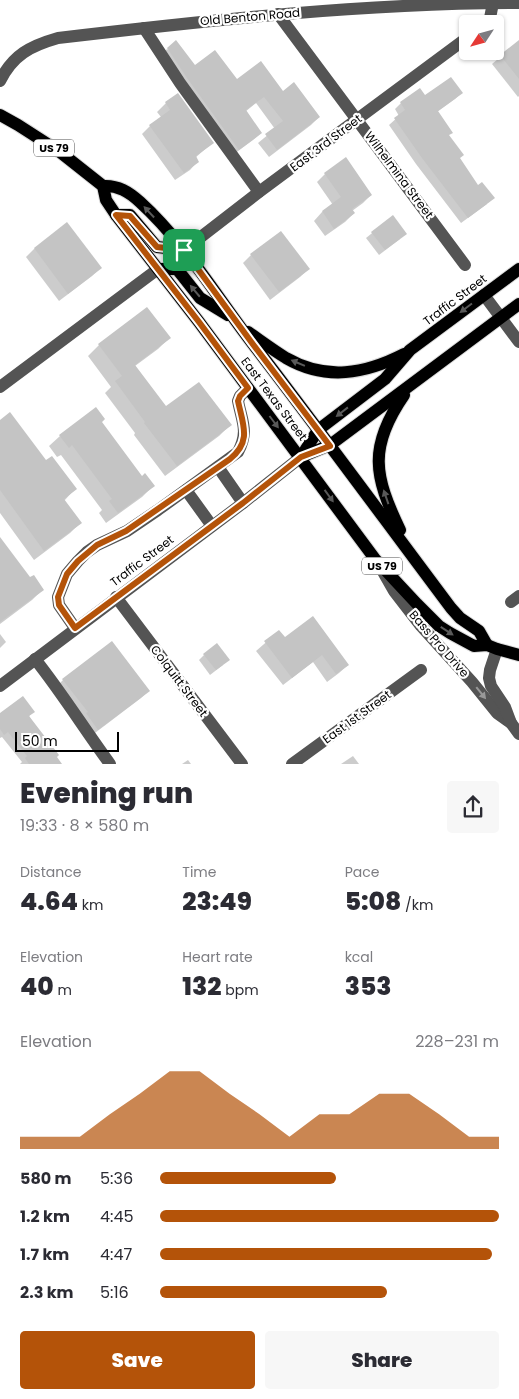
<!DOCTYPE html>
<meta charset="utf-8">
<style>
:root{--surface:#fff;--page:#f7f7f7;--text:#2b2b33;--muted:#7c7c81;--accent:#b45309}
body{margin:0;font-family:Poppins,sans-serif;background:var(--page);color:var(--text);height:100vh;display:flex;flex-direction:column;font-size:19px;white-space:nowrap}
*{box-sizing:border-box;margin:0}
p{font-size:16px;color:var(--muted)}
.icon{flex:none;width:28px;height:28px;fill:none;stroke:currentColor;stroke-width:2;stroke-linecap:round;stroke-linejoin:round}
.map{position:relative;height:764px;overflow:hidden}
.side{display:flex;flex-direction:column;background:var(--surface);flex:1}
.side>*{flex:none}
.needle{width:32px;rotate:234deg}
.fabs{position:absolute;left:459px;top:15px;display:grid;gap:10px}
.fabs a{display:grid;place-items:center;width:45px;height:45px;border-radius:5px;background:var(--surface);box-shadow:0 1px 4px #0004;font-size:25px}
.scale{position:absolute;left:15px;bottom:12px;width:104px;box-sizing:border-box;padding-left:5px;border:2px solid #000;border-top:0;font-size:14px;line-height:18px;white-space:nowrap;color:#000;-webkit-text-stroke:4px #fff;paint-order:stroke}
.pin{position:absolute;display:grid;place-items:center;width:42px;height:42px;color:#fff;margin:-21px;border-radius:10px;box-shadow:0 2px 8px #0006}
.round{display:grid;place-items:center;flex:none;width:52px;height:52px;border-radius:5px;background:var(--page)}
.headline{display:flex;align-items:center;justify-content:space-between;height:85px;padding:0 20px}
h1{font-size:28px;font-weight:800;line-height:38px}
.metrics{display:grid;grid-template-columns:repeat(3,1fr);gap:8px;height:85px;padding:5px 20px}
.metrics div{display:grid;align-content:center}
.metrics b{font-size:25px;font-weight:800}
.metrics small{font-size:14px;font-weight:400}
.metrics p{font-size:14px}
.chart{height:140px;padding:10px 20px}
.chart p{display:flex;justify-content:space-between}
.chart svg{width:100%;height:90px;margin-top:5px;fill:var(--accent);opacity:.7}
.primary-button{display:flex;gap:10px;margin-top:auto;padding:10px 20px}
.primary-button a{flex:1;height:58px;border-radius:5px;background:var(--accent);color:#fff;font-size:20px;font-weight:800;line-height:58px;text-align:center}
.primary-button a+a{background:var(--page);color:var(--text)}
ul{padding:0 20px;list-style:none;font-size:16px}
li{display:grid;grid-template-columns:80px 60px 1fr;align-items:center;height:38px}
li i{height:12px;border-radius:6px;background:var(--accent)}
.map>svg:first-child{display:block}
.shadow{fill:#0003}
.building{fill:#c4c4c4}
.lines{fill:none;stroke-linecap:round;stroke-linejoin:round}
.major-casing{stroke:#dbdbdb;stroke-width:14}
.minor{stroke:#545454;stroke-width:12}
.major{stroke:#000;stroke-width:12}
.oneway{fill:#595959}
.oneway2{fill:#989898}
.route-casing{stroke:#fff;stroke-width:10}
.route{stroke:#b45309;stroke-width:6}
.labels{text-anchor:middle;stroke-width:4.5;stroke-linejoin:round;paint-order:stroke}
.shield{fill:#fff;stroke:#4c4c4c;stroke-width:1}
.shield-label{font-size:11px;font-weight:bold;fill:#000}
.street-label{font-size:12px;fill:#000;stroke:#fff}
</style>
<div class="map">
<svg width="519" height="764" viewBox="0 0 519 764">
<rect width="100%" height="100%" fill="#fff"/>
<!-- shadow -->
<g class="shadow">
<path d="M519 41V96L518 97 492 64Z"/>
<path d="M167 49 195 67 237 80 283 92 319 117 311 125 269 157 258 143 275 129 256 103 245 112 261 133 253 140 230 157 160 57Z"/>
<path d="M461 93 455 99 437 112 459 158 478 187 487 204 461 223 416 164 389 125 399 116 395 109 401 103 425 96Z"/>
<path d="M177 95 212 143 195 158 198 161 190 170 175 180 142 134 150 126 161 117 157 112 166 103Z"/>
<path d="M325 174 371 195 363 203 352 211 354 213 345 222 325 236 314 221 322 212 333 205 317 182Z"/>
<path d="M392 217 400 239 379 255 366 238Z"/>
<path d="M67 224 100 268 92 276 59 301 26 257 34 249Z"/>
<path d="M251 255 308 269 300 277 270 300 243 263Z"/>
<path d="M147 309 169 338 158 349 135 366 166 408 230 425 219 436 165 476 134 435 135 433 105 393 111 387 88 356 99 345Z"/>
<path d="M0 422 75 489 64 501 80 523 70 533 34 560 0 513Z"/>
<path d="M60 436 142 477 153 486 142 497 106 523 99 513 102 510 61 455 57 457 49 446Z"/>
<path d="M0 539 30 579 43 589 32 600 0 624Z"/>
<path d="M279 631 285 639 348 665 339 673 327 682 313 662 283 685 256 651Z"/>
<path d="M0 634 6 642 0 648Z"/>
<path d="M204 655 223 665 210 675 199 660Z"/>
<path d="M63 680 148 691 141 698 91 736 56 687Z"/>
<path d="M33 712 29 716 60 764H20L22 762 2 737 0 738V715Z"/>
<path d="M353 756 359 764H341Z"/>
<path d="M188 760 191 764H182Z"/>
</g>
<!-- building -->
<g class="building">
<path d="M176 40 195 65 215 50 237 79 261 61 283 91 294 82 320 117 277 150 265 134 283 121 264 97 246 110 262 133 239 150 187 78 167 48Z"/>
<path d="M519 40V79L500 55Z"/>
<path d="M451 77 463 93 438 111 453 133 449 135 464 155 460 158 478 185 482 182 495 198 468 218 422 158 394 118 405 110 400 102 420 88 425 95Z"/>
<path d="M178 93 214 143 196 156 199 162 184 173 149 125 170 110 165 102Z"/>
<path d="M346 157 372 195 352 209 355 213 334 229 322 211 341 197 324 173Z"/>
<path d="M393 215 407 234 385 250 371 232Z"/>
<path d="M67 222 102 268 68 294 34 248Z"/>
<path d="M281 231 310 269 279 292 250 254Z"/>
<path d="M147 307 171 338 135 365 166 406 199 382 232 425 177 466 144 423 145 422 115 381 122 376 98 344Z"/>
<path d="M96 407 105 419 102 422 142 476 145 473 155 486 118 513 109 501 112 499 72 445 69 448 59 435Z"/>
<path d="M10 412 46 460 52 456 77 489 64 499 82 523 44 551 0 490V420Z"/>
<path d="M0 537 30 577 34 575 44 590 0 622Z"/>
<path d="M313 616 349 665 336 674 322 655 292 678 264 641 279 630 285 637Z"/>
<path d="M112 641 150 691 98 730 86 713 88 712 62 679Z"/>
<path d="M217 643 230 660 216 670 203 654Z"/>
<path d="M23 696 35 712 29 716 59 755 57 757 62 764H29L25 758 27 756 8 732 4 735 0 729V713Z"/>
</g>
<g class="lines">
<!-- major casing -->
<g class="major-casing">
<g id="major">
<path d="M0 115 18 125 60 152 103 186 106 200 116 215 199 322 375 559 417 604 439 626 450 633 474 646 487 645 497 649 519 655"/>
<path d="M103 186C118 185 129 192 140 202 185 243 216 296 253 344 320 431 385 520 451 608L460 618 479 631 487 645"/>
<path d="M116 215H130L157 247 184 250"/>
<path d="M158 269H177L200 298 228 315"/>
<path d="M248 332C261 341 273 350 286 358 326 381 365 374 404 354"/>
<path d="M301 457 318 430 385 379 410 350 519 269"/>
<path d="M301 457 330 445 519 304"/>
<path d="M400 530C374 476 368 447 404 395"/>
</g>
</g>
<!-- minor -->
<g class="minor">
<path d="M278 14 465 265"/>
<path d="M484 24 490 18 493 3"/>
<path d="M144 28 180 83 259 192"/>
<path d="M0 81C13 55 30 46 58 38 211 20 365 3 519 3"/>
<path d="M184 250 259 192 468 37"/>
<path d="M484 295 519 342"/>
<path d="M0 387 158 269"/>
<path d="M218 467 243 503"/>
<path d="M186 490 212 526"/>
<path d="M382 570 394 591 421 626 472 682 497 713 511 723 519 734"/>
<path d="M116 597 242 764"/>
<path d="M511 602 519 596"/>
<path d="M75 628 59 605 58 597 67 574 78 561 87 552 97 545 127 531 158 510 238 452C249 431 242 422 238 401L240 396 248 388"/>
<path d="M497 649 490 670 489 678 491 686 505 707 511 723"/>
<path d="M35 659C62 693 85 730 110 764"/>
<path d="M0 686 243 503 301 457"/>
<path d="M292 764 421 670"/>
</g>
<!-- major -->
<use href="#major" class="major"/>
</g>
<!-- one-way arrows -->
<defs><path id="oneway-solid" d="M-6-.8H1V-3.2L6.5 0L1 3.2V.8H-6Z" transform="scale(1.25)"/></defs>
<g class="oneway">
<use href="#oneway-solid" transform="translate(149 212) rotate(-133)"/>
<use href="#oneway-solid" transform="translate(195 291) rotate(-130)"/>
<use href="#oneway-solid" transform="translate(466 308) rotate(143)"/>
<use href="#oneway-solid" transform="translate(298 363) rotate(-157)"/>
<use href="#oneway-solid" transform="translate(342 412) rotate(142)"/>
<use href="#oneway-solid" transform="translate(274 422) rotate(53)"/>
<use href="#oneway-solid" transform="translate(329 496) rotate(54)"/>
<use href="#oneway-solid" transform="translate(386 497) rotate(-109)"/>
<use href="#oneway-solid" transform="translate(447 631) rotate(33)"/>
</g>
<use class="oneway2" href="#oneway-solid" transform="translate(481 693) rotate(51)"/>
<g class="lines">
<!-- route casing -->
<g class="route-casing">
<path id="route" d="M116 215 130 216 157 247 184 250 252 343 330 446 301 457 243 503 75 628 59 605 58 597 67 574 78 561 97 545 126 531 230 459C252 441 243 425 238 401L240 396 248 388 199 322Z"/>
</g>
<!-- route -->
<use href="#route" class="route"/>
</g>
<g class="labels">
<!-- shield labels -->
<g class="shield">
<rect x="34" y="139.5" width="40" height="17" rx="4"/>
<rect x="362" y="557.5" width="40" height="17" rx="4"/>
</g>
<g class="shield-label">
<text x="54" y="152">US 79</text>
<text x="382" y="570">US 79</text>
</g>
<!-- street labels -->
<g class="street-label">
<text transform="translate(250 17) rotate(-5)" y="4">Old Benton Road</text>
<text transform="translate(326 143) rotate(-37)" y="4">East 3rd Street</text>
<text transform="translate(399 175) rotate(53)" y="4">Wilhelmina Street</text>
<text transform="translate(455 300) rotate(-37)" y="4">Traffic Street</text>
<text transform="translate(274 399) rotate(53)" y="4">East Texas Street</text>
<text transform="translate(142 561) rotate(-37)" y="4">Traffic Street</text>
<text transform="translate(439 644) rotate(49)" y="4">Bass Pro Drive</text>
<text transform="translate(179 681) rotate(53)" y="4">Colquitt Street</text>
<text transform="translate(357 717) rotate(-36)" y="4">East 1st Street</text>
</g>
</g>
</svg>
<div class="fabs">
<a><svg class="needle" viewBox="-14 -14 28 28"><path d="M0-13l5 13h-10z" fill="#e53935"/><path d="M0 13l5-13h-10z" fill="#7c7c81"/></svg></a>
</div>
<div class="scale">50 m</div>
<div class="pin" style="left:184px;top:250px;background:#1e9e55"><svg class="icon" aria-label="arrive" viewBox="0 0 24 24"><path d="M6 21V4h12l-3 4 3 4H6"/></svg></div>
</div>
<section class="side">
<div class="headline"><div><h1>Evening run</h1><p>19:33 · 8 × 580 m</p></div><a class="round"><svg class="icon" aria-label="share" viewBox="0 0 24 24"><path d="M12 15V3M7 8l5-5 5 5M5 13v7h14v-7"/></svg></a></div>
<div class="metrics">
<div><p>Distance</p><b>4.64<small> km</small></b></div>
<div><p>Time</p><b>23:49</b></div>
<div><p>Pace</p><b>5:08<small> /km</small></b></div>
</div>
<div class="metrics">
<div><p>Elevation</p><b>40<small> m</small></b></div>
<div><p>Heart rate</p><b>132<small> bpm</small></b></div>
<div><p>kcal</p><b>353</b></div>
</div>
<div class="chart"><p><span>Elevation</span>228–231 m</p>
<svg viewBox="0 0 160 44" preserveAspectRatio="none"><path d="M0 44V38L10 38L20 38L30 27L40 17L50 6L60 6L70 17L80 27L90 38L100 27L110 27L120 17L130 17L140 27L150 38L160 38V44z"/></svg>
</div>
<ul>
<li><b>580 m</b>5:36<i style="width:52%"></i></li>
<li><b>1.2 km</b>4:45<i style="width:100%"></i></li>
<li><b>1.7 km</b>4:47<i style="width:98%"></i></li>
<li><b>2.3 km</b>5:16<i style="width:67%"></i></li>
</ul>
<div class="primary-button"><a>Save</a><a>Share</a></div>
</section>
